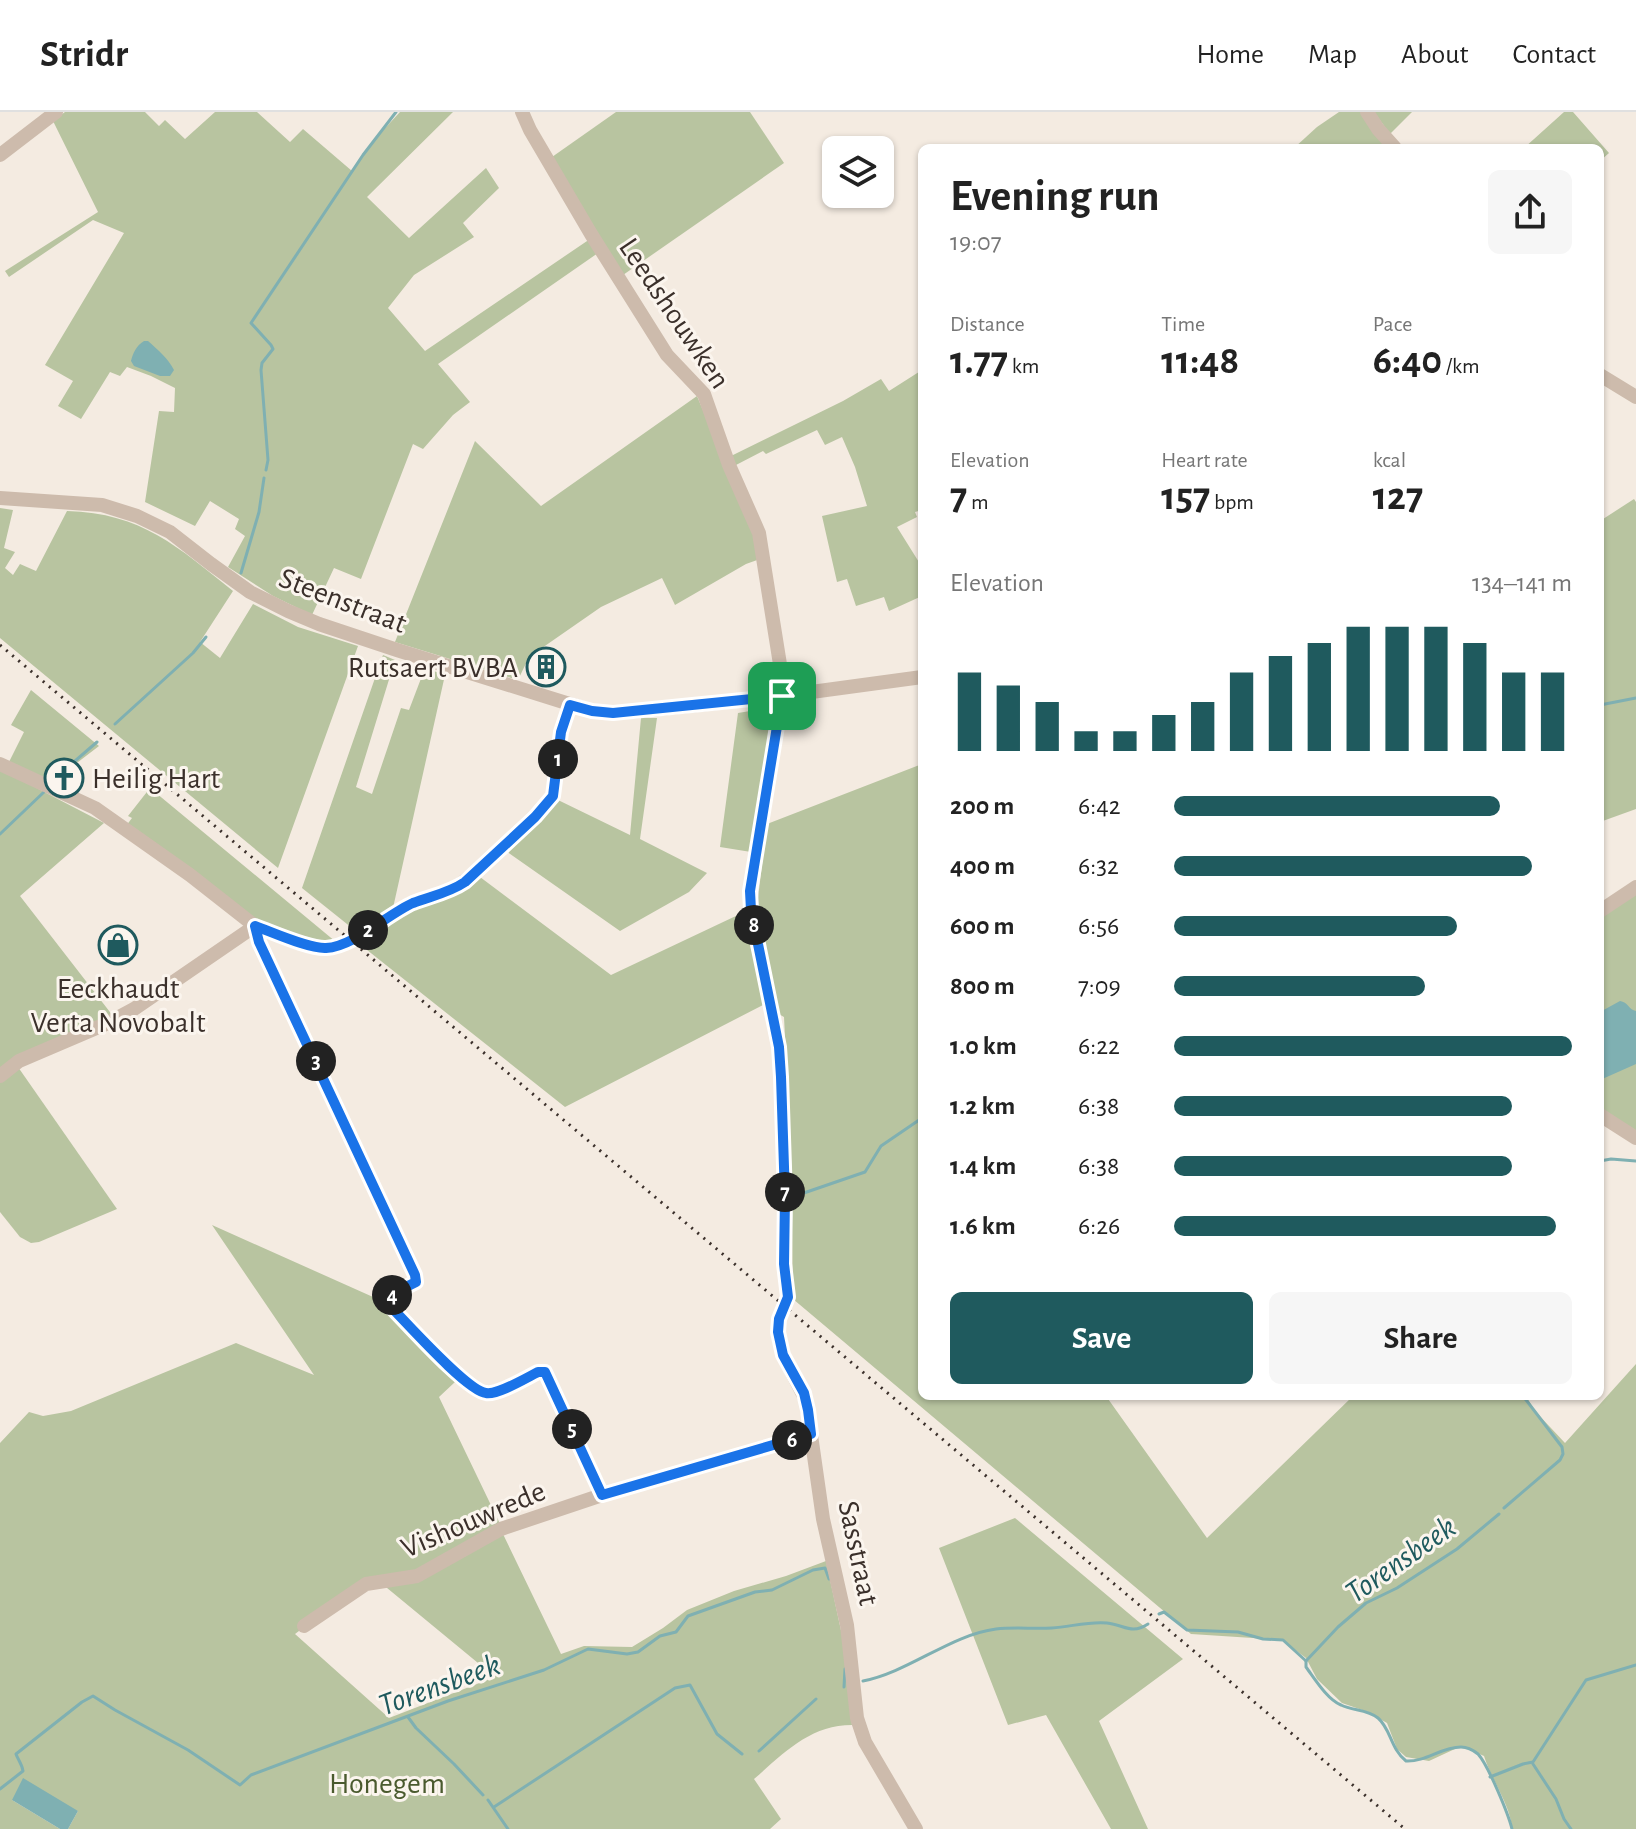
<!DOCTYPE html>
<meta charset="utf-8">
<style>
:root{--surface:#fff;--page:#f6f6f6;--text:#222;--muted:#767676;--line:#e0e0e0;--accent:#1f5a5e}
body{margin:0;font-family:"Alegreya Sans",sans-serif;background:var(--page);color:var(--text);height:100vh;display:flex;flex-direction:column;font-size:30px;white-space:nowrap}
*{box-sizing:border-box;margin:0}
p{font-size:26px;color:var(--muted)}
.icon{flex:none;width:44px;height:44px;fill:none;stroke:currentColor;stroke-width:2;stroke-linecap:round;stroke-linejoin:round}
.map{position:relative;flex:1;overflow:hidden}
.drawer{position:absolute;left:918px;top:32px;width:686px;height:1256px;display:flex;flex-direction:column;background:var(--surface);border-radius:12px;box-shadow:0 2px 6px #0004}
.drawer>*{flex:none}
.fabs{position:absolute;left:822px;top:24px;display:grid;gap:16px}
.fabs a{display:grid;place-items:center;width:72px;height:72px;border-radius:12px;background:var(--surface);box-shadow:0 2px 6px #0004;font-size:40px}
.pin{position:absolute;display:grid;place-items:center;width:68px;height:68px;color:#fff;margin:-34px;border-radius:16px;box-shadow:0 4px 12px #0006}
.km{position:absolute;width:40px;height:40px;margin:-20px;border-radius:50%;background:#222;color:#fff;font-size:22px;line-height:40px;text-align:center}
.round{display:grid;place-items:center;flex:none;width:84px;height:84px;border-radius:12px;background:var(--page)}
.summary{display:flex;align-items:center;justify-content:space-between;height:136px;padding:0 32px}
h1{font-size:44px;font-weight:700;line-height:60px}
.figures{display:grid;grid-template-columns:repeat(3,1fr);gap:12px;height:136px;padding:8px 32px}
.figures div{display:grid;align-content:center}
.figures b{font-size:40px;font-weight:700}
.figures small{font-size:22px;font-weight:400}
.figures p{font-size:22px}
.chart{height:224px;padding:16px 32px}
.chart p{display:flex;justify-content:space-between}
.chart svg{width:100%;height:144px;margin-top:8px;stroke:var(--accent);stroke-width:6}
.action{display:flex;gap:16px;margin-top:auto;padding:16px 32px}
.action a{flex:1;height:92px;border-radius:12px;background:var(--accent);color:#fff;font-size:32px;font-weight:700;line-height:92px;text-align:center}
.action a+a{background:var(--page);color:var(--text)}
ul{padding:0 32px;list-style:none;font-size:26px}
li{display:grid;grid-template-columns:128px 96px 1fr;align-items:center;height:60px}
li i{height:20px;border-radius:10px;background:var(--accent)}
header{display:flex;align-items:center;gap:48px;box-sizing:border-box;height:112px;padding:0 40px;background:var(--surface);border-bottom:2px solid var(--line)}
header strong{font-size:38px}
nav{display:flex;gap:44px;margin-inline-start:auto;font-size:28px}
.map>svg:first-child{display:block}
.green{fill:#b8c4a0}
.water{fill:#7fb0b2}
.lines{fill:none;stroke-linecap:round;stroke-linejoin:round}
.stream{stroke:#7fb0b2;stroke-width:3}
.minor{stroke:#cdbbac;stroke-width:14}
.rail{stroke:#3b302b;stroke-width:3;stroke-dasharray:2 6;stroke-linecap:butt}
.route-casing{stroke:#fff;stroke-width:16}
.route{stroke:#1a73e8;stroke-width:10}
.labels{text-anchor:middle;stroke-width:6;stroke-linejoin:round;paint-order:stroke}
.street-label{font-size:30px;fill:#3b302b;stroke:#fbf5ee}
.poi-label{font-size:30px;fill:#3b302b;stroke:#fbf5ee;text-anchor:end}
.park-label{font-size:30px;fill:#4a5a2e;stroke:#fbf5ee}
.water-label{font-size:32px;font-style:italic;fill:#1f5a5e;stroke:#fbf5ee}
</style>
<header>
<strong>Stridr</strong>
<nav><a>Home</a><a>Map</a><a>About</a><a>Contact</a></nav>
</header>
<div class="map">
<svg width="1636" height="1717" viewBox="0 0 1636 1717">
<rect width="100%" height="100%" fill="#f4ebe1"/>
<!-- green -->
<g class="green">
<path d="M65 0H145L159 14 165 8 185 27 215 0H257L290 30 303 17 352 59 375 27 400 0H453L367 85 409 126 486 56 499 76 463 111 474 125 414 163 388 196 425 239 590 127 598 141 438 252 470 290 453 303 423 337 413 332 361 467 334 456 312 503 273 484 228 455 245 424 235 417 239 407 210 389 195 414 145 390 159 299 174 300 175 276 151 264 127 255 120 264 110 260 81 307 58 294 73 269 45 253 124 121 93 108 9 165 5 159 98 100 53 9Z"/>
<path d="M616 0H750L784 51 623 163 552 45Z"/>
<path d="M1339 0H1364L1389 36H1294L1317 15Z"/>
<path d="M1374 0H1412L1390 22Z"/>
<path d="M1564 0H1573L1609 41 1600 49V36H1524Z"/>
<path d="M922 258V398L915 400 917 405 897 415 922 455V484L889 499 884 485 856 494 847 467 837 470 822 404 867 394 855 355 842 325 825 333 817 318 766 342 763 339 736 353 731 344 843 289 881 267 889 279Z"/>
<path d="M697 284 751 413 760 447 746 452 675 493 662 466 601 495 529 545 518 568 395 530 475 329 541 394Z"/>
<path d="M1634 387 1636 390V697L1600 710V409Z"/>
<path d="M0 396 13 398 4 436 15 440 5 456 13 463 20 452 36 459 67 399C142 401 178 435 233 479L200 530 220 546 253 492 298 515 358 534 278 756 0 526Z"/>
<path d="M383 543 395 548 356 675 372 682 401 596 409 598 425 556 445 563 393 796 357 820 302 776Z"/>
<path d="M31 578 99 634 52 670 9 650 24 620 11 613Z"/>
<path d="M776 594 751 740 720 735 738 601 750 599 754 595Z"/>
<path d="M641 606H657L640 727 707 761 689 780 620 819 506 739 558 688 630 723Z"/>
<path d="M922 652V1284H1106L1207 1426 1353 1284H1526L1535 1299 1565 1331 1636 1252V1717H1512C1511 1694 1491 1667 1484 1644L1466 1636H1457L1429 1649 1406 1645 1397 1637 1387 1611 1368 1600 1342 1591 1317 1567 1306 1546 1282 1528 1191 1522 793 1187 791 1045 784 905 763 893 565 995 357 830 393 808 480 765 611 863 757 794 767 712Z"/>
<path d="M0 657 104 711 20 784 113 904 0 958Z"/>
<path d="M150 676 336 830 328 834 264 816 126 714 132 706 128 704Z"/>
<path d="M1636 777V1021L1600 997V802Z"/>
<path d="M18 955 117 1097 39 1130 31 1131 20 1125 0 1100V968Z"/>
<path d="M212 1113 382 1189 455 1270 439 1285 501 1414 416 1460 365 1469 295 1522 389 1606 495 1565 381 1471 401 1469 502 1420 561 1542 584 1534 632 1535 663 1516 687 1498 734 1479 786 1464 826 1449 845 1537 852 1613C810 1613 784 1641 754 1667L781 1707 770 1717H68L78 1699 12 1688 60 1717H0V1331L29 1300 43 1304 71 1299 236 1231 314 1263Z"/>
<path d="M1015 1406 1183 1547 1099 1609 1148 1717H1111L1046 1603 1008 1613 939 1436Z"/>
</g>
<!-- water -->
<g class="water">
<path d="M144 229H148C158 238 168 246 174 258L170 264H160L134 254 131 249C133 241 136 234 144 229Z"/>
<path d="M1620 889C1628 890 1629 898 1636 899V952L1600 968V900Z"/>
<path d="M23 1666 78 1699 68 1717H60L12 1688Z"/>
</g>
<g class="lines">
<!-- stream -->
<g class="stream">
<path d="M266 358 268 348 261 258 262 251 273 237 271 233 251 211 363 43 396 0"/>
<path d="M241 461 259 400 264 366"/>
<path d="M1600 593 1636 586"/>
<path d="M115 612 193 541 206 525"/>
<path d="M54 667 97 630"/>
<path d="M0 722 44 680"/>
<path d="M1600 1049 1611 1047 1636 1049"/>
<path d="M798 1083 865 1060 881 1034 922 1006"/>
<path d="M1504 1396 1560 1348 1563 1342 1562 1335 1523 1284"/>
<path d="M1159 1502 1164 1500 1187 1518 1238 1520 1263 1527 1283 1528 1306 1549 1338 1515 1366 1491 1397 1476 1457 1437 1499 1402"/>
<path d="M1306 1549V1555C1315 1567 1327 1587 1341 1593 1353 1599 1367 1597 1378 1606 1391 1617 1390 1636 1406 1649 1426 1650 1441 1635 1461 1635 1467 1635 1473 1638 1478 1642 1488 1653 1508 1701 1512 1717"/>
<path d="M863 1569C909 1560 950 1523 996 1517 1014 1515 1033 1517 1052 1516 1070 1515 1089 1509 1107 1511 1125 1513 1131 1523 1148 1512"/>
<path d="M844 1575 845 1557"/>
<path d="M408 1605 416 1616 454 1652 483 1683"/>
<path d="M759 1639 816 1587"/>
<path d="M1533 1652 1556 1687 1564 1707 1571 1717"/>
<path d="M1490 1665 1523 1652 1533 1650 1586 1568 1636 1553"/>
<path d="M0 1677 23 1659C22 1652 18 1648 16 1642L82 1590 93 1584 115 1598 188 1638 240 1673 251 1663 448 1589 544 1558 588 1537 627 1542 638 1540 660 1524 676 1520 688 1504 755 1480 772 1478 813 1458 825 1456 829 1467"/>
<path d="M488 1688 508 1717"/>
<path d="M494 1695 675 1576 690 1573 717 1622 742 1642"/>
</g>
<!-- minor -->
<g class="minor">
<path d="M522 0 530 18 591 122 667 243 704 282 729 353 759 421 783 571 782 584 750 779 751 798 779 935 781 965 785 1085 784 1152 788 1185 779 1207V1227L783 1243 806 1288 823 1407 847 1513 857 1606 865 1630 916 1717"/>
<path d="M1367 0 1378 17 1395 36"/>
<path d="M0 43 56 0"/>
<path d="M1600 263 1636 285"/>
<path d="M0 386 102 393 137 404 170 420 211 452 250 480 288 499 319 512 397 538 592 599 613 601 640 599 782 584 922 565"/>
<path d="M0 652 95 696 190 763 255 814 312 834 326 836 340 833 359 824 410 792 454 777 476 760 535 705 553 684 561 620 570 593"/>
<path d="M1600 799 1636 775"/>
<path d="M255 814 259 830 415 1163 416 1170 392 1182 389 1187 390 1194C407 1211 467 1279 486 1281 498 1282 526 1266 538 1260H545L602 1383"/>
<path d="M0 964 19 949 108 911 134 897 255 814"/>
<path d="M1600 1003 1636 1026"/>
<path d="M304 1514 366 1472 417 1464 501 1417 602 1383 811 1322"/>
</g>
<!-- rail -->
<path class="rail" d="M0 533 1405 1717"/>
</g>
<g class="lines">
<!-- route casing -->
<g class="route-casing">
<path id="route" d="M782 584 750 779 751 798 779 935 781 965 785 1085 784 1152 788 1185 779 1207 778 1220 783 1243 804 1281 808 1298 811 1322 602 1383 545 1260H538C526 1266 498 1283 486 1281 467 1279 407 1211 390 1194L389 1187 392 1182 416 1170 415 1163 259 830 255 814C272 820 309 837 326 836 353 835 388 802 413 791 431 784 449 781 465 770L535 705 553 684 561 620 570 593 592 599 613 601Z"/>
</g>
<!-- route -->
<use href="#route" class="route"/>
</g>
<!-- icons -->
<defs>
<g id="building-ring" transform="scale(2)"><circle r="9.5" fill="#fbf5ee" stroke="#1f5a5e" stroke-width="1.5"/><path d="M-4-6H4V6H1V3H-1V6H-4ZM-2.5-4.3h1.7v1.8h-1.7ZM.8-4.3h1.7v1.8H.8ZM-2.5-1h1.7V.8h-1.7ZM.8-1h1.7V.8H.8Z" fill="#1f5a5e"/></g>
<g id="church-ring" transform="scale(2)"><circle r="9.5" fill="#fbf5ee" stroke="#1f5a5e" stroke-width="1.5"/><path d="M-1.2-6h2.4v3.5h3.3v2.4h-3.3V6h-2.4V-.1h-3.3v-2.4h3.3Z" fill="#1f5a5e"/></g>
<g id="shop-ring" transform="scale(2)"><circle r="9.5" fill="#fbf5ee" stroke="#1f5a5e" stroke-width="1.5"/><path d="M-5-2.5h2.3a2.7 3.5 0 0 1 5.4 0H5L5.5 6h-11ZM-1.5-2.5h3a1.5 2.3 0 0 0-3 0Z" fill="#1f5a5e"/></g>
</defs>
<g fill-rule="evenodd">
<use href="#building-ring" x="546" y="555"/>
<use href="#church-ring" x="64" y="666"/>
<use href="#shop-ring" x="118" y="833"/>
</g>
<g class="labels">
<!-- street labels -->
<g class="street-label">
<text transform="translate(675 201) rotate(56)" y="10">Leedshouwken</text>
<text transform="translate(343 488) rotate(21)" y="10">Steenstraat</text>
<text transform="translate(473 1407) rotate(-23)" y="10">Vishouwrede</text>
<text transform="translate(859 1441) rotate(78)" y="10">Sasstraat</text>
</g>
<!-- poi labels -->
<g class="poi-label">
<text x="518" y="565">Rutsaert BVBA</text>
<text x="92" y="676" text-anchor="start">Heilig Hart</text>
<text x="118" y="886" text-anchor="middle">Eeckhaudt<tspan x="118" dy="34">Verta Novobalt</tspan></text>
</g>
<!-- park labels -->
<g class="park-label">
<text x="387" y="1681">Honegem</text>
</g>
<!-- water labels -->
<g class="water-label">
<text transform="translate(1400 1447) rotate(-35)" y="11">Torensbeek</text>
<text transform="translate(439 1572) rotate(-20)" y="11">Torensbeek</text>
</g>
</g>
</svg>
<div class="fabs">
<a><svg class="icon" aria-label="layers" viewBox="0 0 24 24"><path d="M12 4l9 5-9 5-9-5zM3 14l9 5 9-5"/></svg></a>
</div>
<div class="pin" style="left:782px;top:584px;background:#1e9e55"><svg class="icon" aria-label="arrive" viewBox="0 0 24 24"><path d="M6 21V4h12l-3 4 3 4H6"/></svg></div>
<b class="km" style="left:558px;top:647px">1</b>
<b class="km" style="left:368px;top:818px">2</b>
<b class="km" style="left:316px;top:949px">3</b>
<b class="km" style="left:392px;top:1183px">4</b>
<b class="km" style="left:572px;top:1317px">5</b>
<b class="km" style="left:792px;top:1328px">6</b>
<b class="km" style="left:785px;top:1080px">7</b>
<b class="km" style="left:754px;top:813px">8</b>
<section class="drawer">
<div class="summary"><div><h1>Evening run</h1><p>19:07</p></div><a class="round"><svg class="icon" aria-label="share" viewBox="0 0 24 24"><path d="M12 15V3M7 8l5-5 5 5M5 13v7h14v-7"/></svg></a></div>
<div class="figures">
<div><p>Distance</p><b>1.77<small> km</small></b></div>
<div><p>Time</p><b>11:48</b></div>
<div><p>Pace</p><b>6:40<small> /km</small></b></div>
</div>
<div class="figures">
<div><p>Elevation</p><b>7<small> m</small></b></div>
<div><p>Heart rate</p><b>157<small> bpm</small></b></div>
<div><p>kcal</p><b>127</b></div>
</div>
<div class="chart"><p><span>Elevation</span>134–141 m</p>
<svg viewBox="0 0 160 44" preserveAspectRatio="none"><path d="M5 44V20M15 44V24M25 44V29M35 44V38M45 44V38M55 44V33M65 44V29M75 44V20M85 44V15M95 44V11M105 44V6M115 44V6M125 44V6M135 44V11M145 44V20M155 44V20"/></svg>
</div>
<ul>
<li><b>200 m</b>6:42<i style="width:82%"></i></li>
<li><b>400 m</b>6:32<i style="width:90%"></i></li>
<li><b>600 m</b>6:56<i style="width:71%"></i></li>
<li><b>800 m</b>7:09<i style="width:63%"></i></li>
<li><b>1.0 km</b>6:22<i style="width:100%"></i></li>
<li><b>1.2 km</b>6:38<i style="width:85%"></i></li>
<li><b>1.4 km</b>6:38<i style="width:85%"></i></li>
<li><b>1.6 km</b>6:26<i style="width:96%"></i></li>
</ul>
<div class="action"><a>Save</a><a>Share</a></div>
</section>
</div>
